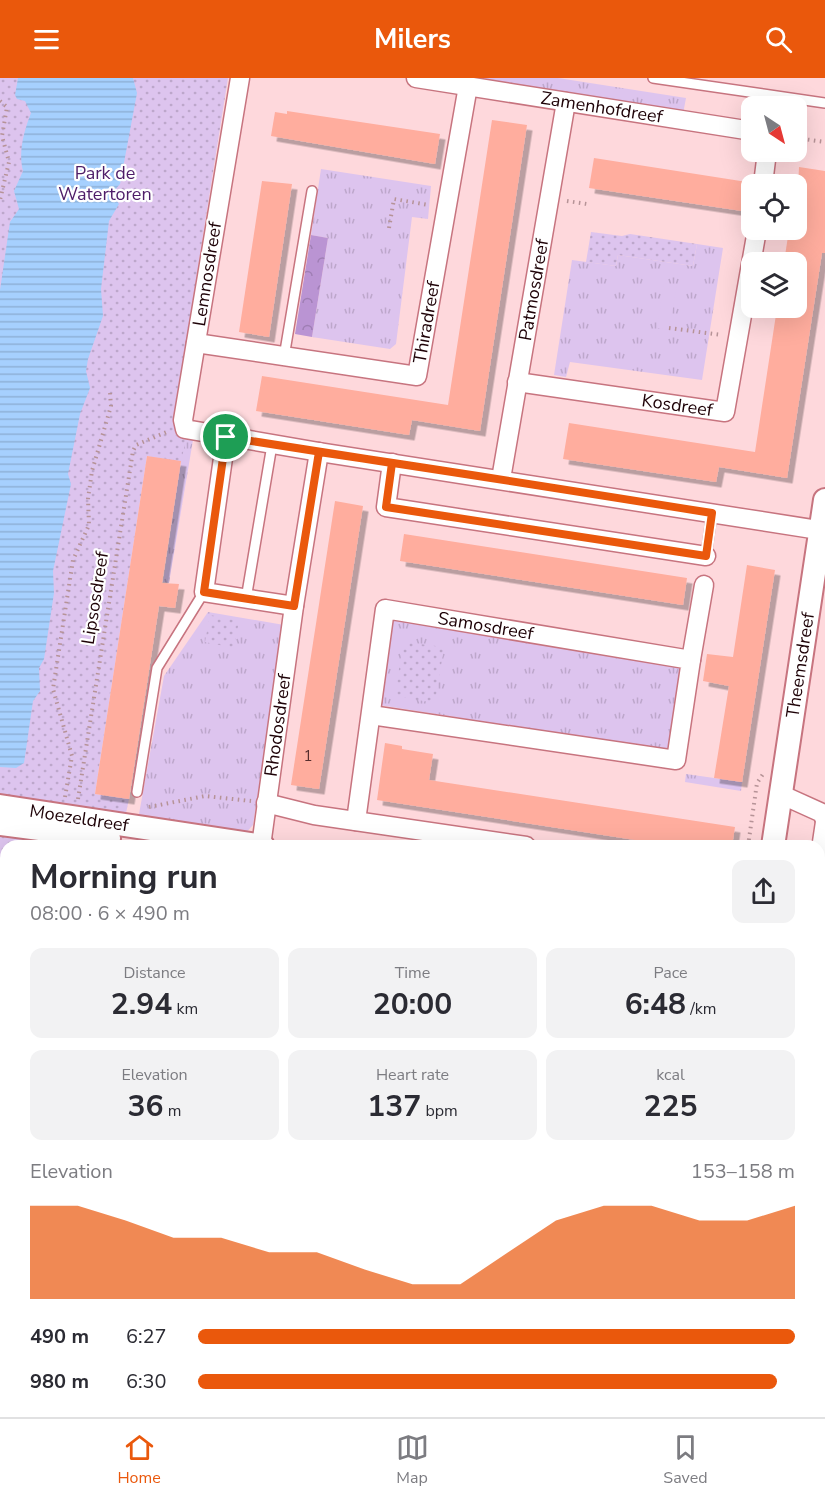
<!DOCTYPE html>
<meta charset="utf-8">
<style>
:root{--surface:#fff;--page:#f2f2f3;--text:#2b2b33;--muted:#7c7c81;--line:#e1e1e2;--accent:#ea580c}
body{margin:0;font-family:"Nunito Sans",sans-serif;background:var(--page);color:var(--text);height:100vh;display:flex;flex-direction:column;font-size:22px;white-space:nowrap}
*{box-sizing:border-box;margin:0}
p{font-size:20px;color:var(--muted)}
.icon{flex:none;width:33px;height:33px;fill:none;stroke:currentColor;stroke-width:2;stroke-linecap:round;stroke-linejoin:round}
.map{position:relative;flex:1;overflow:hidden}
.drawer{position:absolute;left:0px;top:762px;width:825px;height:578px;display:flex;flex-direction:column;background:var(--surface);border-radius:18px 18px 0 0;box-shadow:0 6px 24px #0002}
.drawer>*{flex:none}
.needle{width:39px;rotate:144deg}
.tools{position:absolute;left:741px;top:18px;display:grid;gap:12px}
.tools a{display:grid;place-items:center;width:66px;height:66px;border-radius:12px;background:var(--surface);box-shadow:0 6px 24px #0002;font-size:30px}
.pin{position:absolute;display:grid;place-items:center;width:51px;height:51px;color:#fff;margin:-26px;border:3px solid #fff;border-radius:50%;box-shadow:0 2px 6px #0007}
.round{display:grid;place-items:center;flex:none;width:63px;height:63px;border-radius:12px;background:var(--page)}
.summary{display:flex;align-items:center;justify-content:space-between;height:102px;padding:0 30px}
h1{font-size:33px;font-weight:700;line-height:45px}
.figures{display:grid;grid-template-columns:repeat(3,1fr);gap:9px;height:102px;padding:6px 30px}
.figures div{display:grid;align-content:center;border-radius:12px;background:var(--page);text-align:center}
.figures b{font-size:30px;font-weight:700}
.figures small{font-size:16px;font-weight:400}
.figures p{font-size:16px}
.chart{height:168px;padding:12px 30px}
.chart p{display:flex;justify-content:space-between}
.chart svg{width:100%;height:108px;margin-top:6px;fill:var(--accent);opacity:.7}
ul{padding:0 30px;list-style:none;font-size:20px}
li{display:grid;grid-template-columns:96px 72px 1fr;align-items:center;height:45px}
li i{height:15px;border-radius:8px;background:var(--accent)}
header{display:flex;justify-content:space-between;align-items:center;height:78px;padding:0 30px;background:var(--accent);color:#fff;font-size:27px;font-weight:700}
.menu{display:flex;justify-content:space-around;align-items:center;height:84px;border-top:2px solid var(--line);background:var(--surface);font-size:16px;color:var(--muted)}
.menu a{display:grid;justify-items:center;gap:3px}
.menu .on{color:var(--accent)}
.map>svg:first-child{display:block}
.grass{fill:url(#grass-tufts)}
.forest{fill:url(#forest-crowns)}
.park{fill:url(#park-dots)}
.pitch{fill:#ddc4ee}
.water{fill:url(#water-rules)}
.building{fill:#ffad9e;filter:url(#shadow)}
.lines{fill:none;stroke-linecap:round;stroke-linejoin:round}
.service-casing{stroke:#c7747f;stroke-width:12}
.minor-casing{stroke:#c7747f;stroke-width:21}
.tertiary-casing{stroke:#c7747f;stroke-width:26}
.path{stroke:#b69397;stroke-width:4;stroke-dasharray:1.5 4.5;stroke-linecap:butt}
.service{stroke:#fff;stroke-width:9}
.minor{stroke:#fff;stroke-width:18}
.tertiary{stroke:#fff;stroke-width:22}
.route-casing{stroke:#fff;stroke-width:12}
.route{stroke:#ea580c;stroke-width:8}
.labels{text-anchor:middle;stroke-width:4.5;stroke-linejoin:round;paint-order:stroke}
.number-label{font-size:15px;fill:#562d2d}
.street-label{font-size:18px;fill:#1e0207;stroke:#fff}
.park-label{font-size:18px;fill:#4e1d68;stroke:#fff}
</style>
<header><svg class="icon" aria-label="menu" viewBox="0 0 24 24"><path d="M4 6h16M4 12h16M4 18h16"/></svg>Milers<svg class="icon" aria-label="search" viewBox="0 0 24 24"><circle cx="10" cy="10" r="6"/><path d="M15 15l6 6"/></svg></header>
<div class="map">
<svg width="825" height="1339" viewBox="0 0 825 1339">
<defs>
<pattern id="grass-tufts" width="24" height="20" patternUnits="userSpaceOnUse" patternTransform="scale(1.5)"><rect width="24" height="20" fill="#ddc4ee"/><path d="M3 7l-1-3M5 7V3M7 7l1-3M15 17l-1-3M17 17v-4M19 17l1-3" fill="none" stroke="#bda7cb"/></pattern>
<pattern id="forest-crowns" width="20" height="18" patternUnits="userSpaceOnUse" patternTransform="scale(1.5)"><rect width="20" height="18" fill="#ba94d3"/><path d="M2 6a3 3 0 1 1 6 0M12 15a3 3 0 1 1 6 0" fill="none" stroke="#9f7eb4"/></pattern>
<pattern id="park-dots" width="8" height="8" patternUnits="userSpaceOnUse" patternTransform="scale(1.5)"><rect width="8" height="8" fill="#ddc4ee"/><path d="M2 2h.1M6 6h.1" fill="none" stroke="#bda7cb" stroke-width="1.8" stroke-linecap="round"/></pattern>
<pattern id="water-rules" width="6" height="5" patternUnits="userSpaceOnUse" patternTransform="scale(1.5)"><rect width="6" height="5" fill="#a6d0fe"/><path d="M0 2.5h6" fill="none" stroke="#8eb1d8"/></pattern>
<filter id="shadow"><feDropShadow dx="5.5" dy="5.5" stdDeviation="0" flood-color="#0004"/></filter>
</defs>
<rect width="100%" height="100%" fill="#fed8dc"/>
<!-- grass -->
<g class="grass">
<path d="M452 0H558L686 20 683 36Z"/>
<path d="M321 91 431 108 428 141 412 139 396 266 390 271 312 259 328 160 311 157Z"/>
<path d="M697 166 723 170 702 302 570 284 566 299 554 297 572 182 616 188 618 177 693 188Z"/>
<path d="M176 357 180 361 193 362 169 505 163 504 181 384 147 378Z"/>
<path d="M208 534 284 547 253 747 243 758 129 738 139 736 164 598Z"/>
<path d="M391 539 681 587 669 673 379 627Z"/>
<path d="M686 696 742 704 741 713 685 704Z"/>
</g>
<!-- forest -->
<path class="forest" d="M311 157 328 160 312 259 295 256Z"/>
<!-- park -->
<g class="park">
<path d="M0 0H228L174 340 176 357 186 362 181 383 147 378 95 716 129 721 119 768H6V1334H336L335 1339H0Z"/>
<path d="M591 154 622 158 630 156 697 166 693 188 618 177 616 188 586 184Z"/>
<path d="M210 537 239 543 234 570 205 564Z"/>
<path d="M403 564 444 569 435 625 395 618Z"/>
</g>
<!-- pitch -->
<path class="pitch" d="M664 205 677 207 669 252 657 250Z"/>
<!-- water -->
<path class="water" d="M18 0H133L137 15 120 106 114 113V119L119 126 109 143 101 211 103 238 88 281 86 293 90 310 80 336 68 396 71 406 53 493 54 515 44 581 39 590 40 613 33 623 24 685 16 690 0 689V212L10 144 19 131 14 113 23 93C18 74 24 53 31 35L25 23 17 21 15 17Z"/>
<!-- building -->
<g class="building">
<path d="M287 33 440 56 435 86 271 58 275 34 287 36Z"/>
<path d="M492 42 527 47 480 353 412 342 409 357 256 333 262 298 448 327Z"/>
<path d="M594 80 747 104 742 133 589 110Z"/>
<path d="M799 89 825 93V175H822L787 400 719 389 716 404 563 381 569 345 755 374 777 230H796V184H784L789 152H796Z"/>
<path d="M262 103 292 106 269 259 239 254Z"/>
<path d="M147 378 181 383 162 505 179 506 175 530 159 528 129 721 95 716Z"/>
<path d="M335 423 363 428 319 711 291 707Z"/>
<path d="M404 456 687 500 683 527 400 483Z"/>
<path d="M747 487 775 492 742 704 714 700 729 608 703 603 707 576 733 579Z"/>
<path d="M385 665 402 668V671L433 676 429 702 735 749 732 768H674L377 722Z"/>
</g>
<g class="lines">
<!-- service casing -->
<g class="service-casing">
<g id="service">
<path d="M653 0 825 25"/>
<path d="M284 279 312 113"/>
<path d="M706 478 712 435"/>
<path d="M246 521 272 367"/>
<path d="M137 714 157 590 204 514"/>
</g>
</g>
<!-- minor casing -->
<g class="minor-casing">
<g id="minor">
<path d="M240 0 183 342 185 351 319 374 825 453"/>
<path id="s1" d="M416 0 752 53"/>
<path d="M763 106 767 74"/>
<path id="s2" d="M196 265 417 298 468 8"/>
<path id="s3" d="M517 304 725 334 757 152"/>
<path d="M226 359 204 514 294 528"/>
<path d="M392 385 386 429 706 478"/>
<path id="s4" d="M501 401 566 24"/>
<path d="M691 582 704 507"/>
<path d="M780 716 822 735 825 742"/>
<path d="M266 725 314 737 526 768"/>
<path id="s5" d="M356 743 385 531 691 582 676 682 371 637"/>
<path id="s6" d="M261 768 294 528 319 374"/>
<path d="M819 784 825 744"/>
<path d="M819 1071 825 1072"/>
<path d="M819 1135 825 1136"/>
<path d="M819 1247 825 1248"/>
<path d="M405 1339 406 1334"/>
<path d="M475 1339 476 1334"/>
<path d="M683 1339 684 1334"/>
</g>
</g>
<!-- tertiary casing -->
<g class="tertiary-casing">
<g id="tertiary">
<path id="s7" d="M0 728 263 768"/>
<path d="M0 746 109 760"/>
<path id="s8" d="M773 768 825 422"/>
</g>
</g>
<!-- path -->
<g class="path">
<path d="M0 23 7 29 2 58 9 84 0 122"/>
<path d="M796 60 825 64"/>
<path d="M567 123 587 126"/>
<path d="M389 150 394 121 429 127"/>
<path d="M669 250 722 257"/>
<path d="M65 719 72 678 53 611 73 482 89 447 88 421 92 393 111 328 110 315"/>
<path d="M78 721 133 373 136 367 169 353"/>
<path d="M149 729 205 718 251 723"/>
<path d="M748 768 757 705 763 696"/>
<path d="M0 956 6 957"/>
<path d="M819 1049 825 1050"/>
<path d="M0 1222 6 1223"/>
<path d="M19 1339 20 1334"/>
<path d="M46 1339V1334"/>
<path d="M312 1339 313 1334"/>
<path d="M578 1339 579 1334"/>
</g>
<!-- service -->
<use href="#service" class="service"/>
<!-- minor -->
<use href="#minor" class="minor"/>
<!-- tertiary -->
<use href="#tertiary" class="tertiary"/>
</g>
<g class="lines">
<!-- route casing -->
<g class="route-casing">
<path id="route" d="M226 359 392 385 386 429 706 478 712 435C581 414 450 393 319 374L294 528 204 514 226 359"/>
</g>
<!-- route -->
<use href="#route" class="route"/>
</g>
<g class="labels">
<!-- number labels -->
<g class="number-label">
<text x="308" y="683">1</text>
</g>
<!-- street labels -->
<g class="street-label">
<text dy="6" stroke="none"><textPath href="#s1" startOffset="188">Zamenhofdreef</textPath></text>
<text transform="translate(207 196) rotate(-81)" y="6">Lemnosdreef</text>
<text dy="6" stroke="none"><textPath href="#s4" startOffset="192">Patmosdreef</textPath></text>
<text dy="6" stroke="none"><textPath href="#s2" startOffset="278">Thiradreef</textPath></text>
<text dy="6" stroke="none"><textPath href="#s3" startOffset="162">Kosdreef</textPath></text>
<text transform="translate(95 520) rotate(-81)" y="6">Lipsosdreef</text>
<text dy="6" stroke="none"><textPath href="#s5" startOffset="316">Samosdreef</textPath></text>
<text dy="6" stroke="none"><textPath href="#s8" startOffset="183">Theemsdreef</textPath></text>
<text dy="6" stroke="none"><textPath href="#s6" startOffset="122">Rhodosdreef</textPath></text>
<text dy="6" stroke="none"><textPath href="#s7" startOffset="80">Moezeldreef</textPath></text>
</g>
<!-- park labels -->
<g class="park-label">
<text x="105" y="101">Park de<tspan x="105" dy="21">Watertoren</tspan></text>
</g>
</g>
</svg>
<div class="tools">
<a><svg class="needle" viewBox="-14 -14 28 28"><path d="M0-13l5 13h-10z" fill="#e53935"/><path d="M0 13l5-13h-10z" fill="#7c7c81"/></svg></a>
<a><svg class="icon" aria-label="locate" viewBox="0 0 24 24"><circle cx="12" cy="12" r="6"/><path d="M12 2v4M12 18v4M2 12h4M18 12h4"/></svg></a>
<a><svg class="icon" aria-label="layers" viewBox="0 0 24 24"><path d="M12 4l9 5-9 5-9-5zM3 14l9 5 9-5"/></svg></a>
</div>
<div class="pin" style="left:226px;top:359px;background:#1e9e55"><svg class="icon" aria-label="arrive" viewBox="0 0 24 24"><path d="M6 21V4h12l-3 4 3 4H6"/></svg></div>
<section class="drawer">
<div class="summary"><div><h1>Morning run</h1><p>08:00 · 6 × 490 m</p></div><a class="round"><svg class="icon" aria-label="share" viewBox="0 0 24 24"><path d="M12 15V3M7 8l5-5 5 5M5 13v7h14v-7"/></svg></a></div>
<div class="figures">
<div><p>Distance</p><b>2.94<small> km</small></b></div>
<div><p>Time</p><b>20:00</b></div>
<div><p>Pace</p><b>6:48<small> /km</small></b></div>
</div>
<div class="figures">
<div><p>Elevation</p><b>36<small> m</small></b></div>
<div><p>Heart rate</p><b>137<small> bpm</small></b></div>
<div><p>kcal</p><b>225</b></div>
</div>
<div class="chart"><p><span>Elevation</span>153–158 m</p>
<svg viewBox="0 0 160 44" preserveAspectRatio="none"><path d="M0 44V6L10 6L20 12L30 19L40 19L50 25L60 25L70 32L80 38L90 38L100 25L110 12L120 6L130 6L140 12L150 12L160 6V44z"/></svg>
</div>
<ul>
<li><b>490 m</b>6:27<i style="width:100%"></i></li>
<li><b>980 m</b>6:30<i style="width:97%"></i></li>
</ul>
</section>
</div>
<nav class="menu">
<a class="on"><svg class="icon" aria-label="home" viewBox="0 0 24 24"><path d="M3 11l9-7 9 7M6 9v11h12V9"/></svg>Home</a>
<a><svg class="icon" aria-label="map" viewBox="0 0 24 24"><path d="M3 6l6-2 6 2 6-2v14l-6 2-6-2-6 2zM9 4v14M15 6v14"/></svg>Map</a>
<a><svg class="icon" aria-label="saved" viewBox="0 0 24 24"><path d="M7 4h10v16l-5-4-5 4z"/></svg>Saved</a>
</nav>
